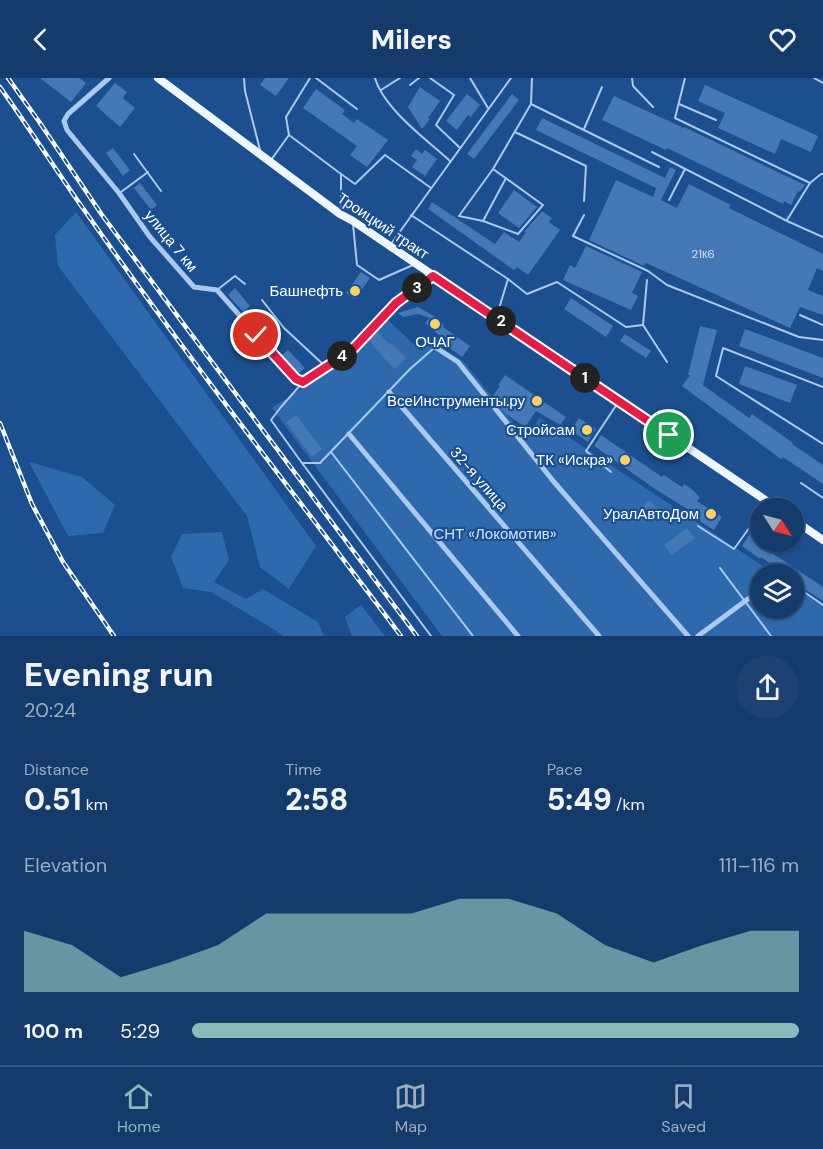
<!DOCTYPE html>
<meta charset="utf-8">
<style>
:root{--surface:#143b6b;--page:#1d4271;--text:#f1f3f6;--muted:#9dadc1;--line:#33557e;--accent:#8bbbb9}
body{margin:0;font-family:"DM Sans",sans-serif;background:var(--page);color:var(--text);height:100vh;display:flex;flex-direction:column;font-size:22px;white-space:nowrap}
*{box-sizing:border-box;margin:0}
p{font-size:20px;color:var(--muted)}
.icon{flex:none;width:33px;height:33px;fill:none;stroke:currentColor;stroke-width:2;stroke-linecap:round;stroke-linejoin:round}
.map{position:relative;height:558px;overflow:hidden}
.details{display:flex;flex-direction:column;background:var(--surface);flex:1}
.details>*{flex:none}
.needle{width:39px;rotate:126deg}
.controls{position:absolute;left:750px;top:420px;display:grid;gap:12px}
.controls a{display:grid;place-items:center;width:54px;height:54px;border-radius:50%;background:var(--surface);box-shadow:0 2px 4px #0004,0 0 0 2px var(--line);font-size:30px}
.pin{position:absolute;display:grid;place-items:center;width:51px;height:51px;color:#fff;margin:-26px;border:3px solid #fff;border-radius:50%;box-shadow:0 2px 6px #0007}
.km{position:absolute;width:30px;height:30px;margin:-15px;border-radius:50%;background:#222;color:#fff;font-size:16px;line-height:30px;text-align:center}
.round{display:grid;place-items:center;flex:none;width:63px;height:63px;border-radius:32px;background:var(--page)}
.summary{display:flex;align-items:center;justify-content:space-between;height:102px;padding:0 24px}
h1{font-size:33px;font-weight:800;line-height:45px}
.stats{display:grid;grid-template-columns:repeat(3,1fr);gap:9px;height:102px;padding:6px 24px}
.stats div{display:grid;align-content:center}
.stats b{font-size:30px;font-weight:800}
.stats small{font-size:16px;font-weight:400}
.stats p{font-size:16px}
.chart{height:168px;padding:12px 24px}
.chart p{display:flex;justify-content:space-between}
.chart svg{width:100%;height:108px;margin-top:6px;fill:var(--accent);opacity:.7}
ul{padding:0 24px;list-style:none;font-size:20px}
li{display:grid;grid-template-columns:96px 72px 1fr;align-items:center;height:45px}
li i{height:15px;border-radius:8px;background:var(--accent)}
header{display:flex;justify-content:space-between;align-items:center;height:78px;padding:0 24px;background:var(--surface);font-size:27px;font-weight:800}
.dock{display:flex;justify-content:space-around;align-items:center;height:84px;border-top:2px solid var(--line);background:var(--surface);font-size:16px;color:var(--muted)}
.dock a{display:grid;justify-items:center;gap:3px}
.dock .on{color:var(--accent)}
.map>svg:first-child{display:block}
.green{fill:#2e69ad}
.building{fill:#4478b7}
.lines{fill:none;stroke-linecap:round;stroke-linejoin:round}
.lane{stroke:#a9c9ee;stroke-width:2}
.street{stroke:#a9c9ee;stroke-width:5}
.primary{stroke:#f0f6ff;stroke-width:8}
.rail-casing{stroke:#fff;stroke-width:4.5}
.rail{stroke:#1b4f8f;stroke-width:2;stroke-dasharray:7;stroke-linecap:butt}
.route-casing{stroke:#fff;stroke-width:12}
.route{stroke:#e11d48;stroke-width:8}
.poi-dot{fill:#ffd166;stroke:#1b4f8f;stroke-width:2}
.labels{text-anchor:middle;stroke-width:4.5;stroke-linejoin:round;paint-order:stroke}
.number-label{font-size:12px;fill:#d0dded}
.street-label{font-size:15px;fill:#fff;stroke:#1b4f8f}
.poi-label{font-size:15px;fill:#fff;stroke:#1b4f8f;text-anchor:end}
.park-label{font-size:15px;fill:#cfe3fa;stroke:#1b4f8f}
</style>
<header><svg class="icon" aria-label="back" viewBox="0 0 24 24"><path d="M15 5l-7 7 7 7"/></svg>Milers<svg class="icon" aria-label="heart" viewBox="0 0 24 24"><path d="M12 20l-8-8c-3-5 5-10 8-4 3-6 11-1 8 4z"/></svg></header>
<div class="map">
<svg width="823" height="558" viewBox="0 0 823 558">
<rect width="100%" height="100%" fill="#1b4f8f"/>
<!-- green -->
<g class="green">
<path d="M76 134 316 468 289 511 260 489 247 438 58 188 55 157Z"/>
<path d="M386 240 421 273 432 264 463 283 525 359 540 340 775 496H760V530H794V509L823 528V558H442L272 330 329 292 344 285Z"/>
<path d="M29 384 82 399 115 427 103 455 68 458Z"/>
<path d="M222 454 229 482 214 504 246 521 263 511 318 544 324 558H283L275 552 211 514 183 510 171 479 182 456Z"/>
<path d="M361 527 385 558H352L345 539Z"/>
</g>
<!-- building -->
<g class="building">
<path d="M40 0H79L86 5 71 24Z"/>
<path d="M265 0H289L276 18 260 7Z"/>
<path d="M115 5 127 14 123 20 135 30 120 49 96 28Z"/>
<path d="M705 7 818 58 811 74 781 61 775 76 718 50 725 35 698 23Z"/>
<path d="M420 9 440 23 428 40 430 41 422 51 408 29Z"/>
<path d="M316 11 345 32 342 36 354 45 357 41 388 62 367 89 350 77 357 68 303 30Z"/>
<path d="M467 16 480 27 471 39 468 37 457 52 446 43Z"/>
<path d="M512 16 519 22 474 81 467 76Z"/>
<path d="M614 18 684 50V49L805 107 800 114 798 113 791 127 784 123 783 126 667 70 666 72 602 42Z"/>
<path d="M542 40 665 100 670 89 676 92 661 122 677 130 689 106 731 127 729 130 823 176V193L817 190 808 212 823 218V237L800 229 790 250 646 185 644 188 589 162 616 102 653 119 656 110 536 52Z"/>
<path d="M113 70 130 92 123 98 106 75Z"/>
<path d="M416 71 422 76 425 72 437 81 425 98 412 89 417 82 411 78Z"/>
<path d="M140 105 157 127 151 132 134 110Z"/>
<path d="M514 112 537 129 519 150 498 135Z"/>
<path d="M432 124 495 166 504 154 519 164 526 154H524L542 133 552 140 549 144 560 152 528 197 517 189 514 192 428 131Z"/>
<path d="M586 168 642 194 632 215 638 218 631 232 563 202 570 187 575 190Z"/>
<path d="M361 194 370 200 355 221 346 215Z"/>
<path d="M235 210 250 228 243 234 228 217Z"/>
<path d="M571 220 613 248 606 259 564 231Z"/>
<path d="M418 229 434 238 444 247 443 249 470 268 462 279 440 263 442 260 425 245 430 240 418 236 403 239 398 235Z"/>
<path d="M262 241 278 259 271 266 255 247Z"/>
<path d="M700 248 717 252 703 307 749 340 752 336 793 365 792 366 823 387V406L783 379 781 381 682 308 690 297H688Z"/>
<path d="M745 251 823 280V300L739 268Z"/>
<path d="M378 254 389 266 391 265 406 280 395 291 380 276 369 262Z"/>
<path d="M625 256 651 273 646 280 620 263Z"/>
<path d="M288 272 305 290 298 296 282 277Z"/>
<path d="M745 288 797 307 790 325 739 306Z"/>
<path d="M505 297 566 339 560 347 536 333 525 349 506 336 492 319 500 308 498 307Z"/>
<path d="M296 337 322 371 312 379 286 344Z"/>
<path d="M579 340 596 351 588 364 571 352Z"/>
<path d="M601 357 662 399 664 397 682 409 684 406 694 413 700 420 697 423 722 439 714 452 690 437 692 434 655 411 594 368Z"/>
<path d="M650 422 658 432 643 443 636 433Z"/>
<path d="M687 450 695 460 672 477 664 467Z"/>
<path d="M750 456 753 458 754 456 760 461V464L768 469 766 471 823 509V523L794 504V496H785L761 479 760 481 742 468Z"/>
</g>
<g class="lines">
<!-- lane -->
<g class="lane">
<path d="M244 0 245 13 260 72"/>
<path d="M316 0 357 31"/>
<path d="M375 0C384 31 427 62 450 83"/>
<path d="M430 0 454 17 436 47 459 69"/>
<path d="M470 0 488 30"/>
<path d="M632 0 633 8 653 29"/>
<path d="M685 0 675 40 810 105"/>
<path d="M814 0 823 5"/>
<path d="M410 7 419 0"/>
<path d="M381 12 400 0"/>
<path d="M531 26 659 89"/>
<path d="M679 26 716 42"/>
<path d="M584 51 602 9"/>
<path d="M515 54 586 88 584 123"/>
<path d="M289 57 286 39 310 0"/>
<path d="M652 74 787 143 823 159"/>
<path d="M134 76 161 113"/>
<path d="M271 82 289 57 341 96V133"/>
<path d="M493 91 459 138 483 143 518 156 543 127 493 91 531 26 532 0"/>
<path d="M341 96 355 106 385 77 431 110"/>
<path d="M121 114 148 94"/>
<path d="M669 122 685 91"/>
<path d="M411 137 508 201 497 237"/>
<path d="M584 137 573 158 648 193 667 207 799 259 823 262"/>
<path d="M787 142 810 105 821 96H823"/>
<path d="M483 143 506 100"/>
<path d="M353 146 357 187 379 202 413 187"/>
<path d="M391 166 511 0"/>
<path d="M508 201 527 216 557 204 626 249 643 247"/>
<path d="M647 202 643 247 667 284"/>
<path d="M217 212 235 198 245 206"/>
<path d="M262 222 284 250 326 289"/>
<path d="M800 237 823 247"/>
<path d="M303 304 281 329 271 342 302 385H320L410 291 434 270"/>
<path d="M823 309 723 270 716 298 823 366"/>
<path d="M331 374 473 558"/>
<path d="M302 385 431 558"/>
<path d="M611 394 586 373 617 326"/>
<path d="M801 405 823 420"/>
<path d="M698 448 734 471 760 435"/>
<path d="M720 490 771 558"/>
<path d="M794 507 823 527"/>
</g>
<!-- street -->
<g class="street">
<path d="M109 0 68 36 64 43 67 52 119 115 150 159 194 209 217 212 296 301 303 304 352 272 396 225 433 198"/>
<path d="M435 269 458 284 554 404 688 558"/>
<path d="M389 314 599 558"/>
<path d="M349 356 518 558"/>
<path d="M698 558 760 512"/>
</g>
<!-- primary -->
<g class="primary">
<path d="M158 0 340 136 353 143 777 430"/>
<path d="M794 442 823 462"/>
</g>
<!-- rail casing -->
<g class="rail-casing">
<g id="rail">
<path d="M8 0 40 45 102 137 417 558"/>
<path d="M0 9C30 51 57 94 87 136 188 280 296 418 401 558"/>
<path d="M0 345 32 426 63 484 114 558"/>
</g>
</g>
<!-- rail -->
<use href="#rail" class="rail"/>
</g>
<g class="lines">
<!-- route casing -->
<g class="route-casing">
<path id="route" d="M256 257 296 301 303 304 352 272 396 225 433 198 669 357"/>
</g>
<!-- route -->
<use href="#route" class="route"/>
</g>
<!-- markers -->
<g class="poi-dot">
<circle cx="355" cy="213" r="6"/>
<circle cx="435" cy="246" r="6"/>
<circle cx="537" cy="323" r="6"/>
<circle cx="587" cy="352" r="6"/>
<circle cx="625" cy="382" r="6"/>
<circle cx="711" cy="436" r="6"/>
</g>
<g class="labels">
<!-- number labels -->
<g class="number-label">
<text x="703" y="180">21к6</text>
</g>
<!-- street labels -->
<g class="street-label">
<text transform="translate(383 148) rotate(34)" y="5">Троицкий тракт</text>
<text transform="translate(171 163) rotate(51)" y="5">улица 7 км</text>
<text transform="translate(479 401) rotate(49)" y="5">32-я улица</text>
</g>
<!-- poi labels -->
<g class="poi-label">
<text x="343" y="218">Башнефть</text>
<text x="435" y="269" text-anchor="middle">ОЧАГ</text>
<text x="525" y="328">ВсеИнструменты.ру</text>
<text x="575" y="357">Стройсам</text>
<text x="613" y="387">ТК «Искра»</text>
<text x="699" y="441">УралАвтоДом</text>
</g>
<!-- park labels -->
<g class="park-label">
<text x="495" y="461">СНТ «Локомотив»</text>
</g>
</g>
</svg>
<div class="controls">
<a><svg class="needle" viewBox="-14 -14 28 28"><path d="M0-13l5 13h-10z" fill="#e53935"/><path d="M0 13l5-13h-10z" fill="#9dadc1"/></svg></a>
<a><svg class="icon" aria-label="layers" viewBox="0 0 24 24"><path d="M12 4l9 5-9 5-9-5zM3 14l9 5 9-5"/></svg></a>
</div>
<div class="pin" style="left:669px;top:357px;background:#1e9e55"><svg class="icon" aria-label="arrive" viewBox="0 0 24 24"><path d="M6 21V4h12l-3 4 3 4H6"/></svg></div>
<div class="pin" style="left:256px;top:257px;background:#d93025"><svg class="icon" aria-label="check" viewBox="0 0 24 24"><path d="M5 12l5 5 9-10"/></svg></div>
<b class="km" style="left:585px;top:300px">1</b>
<b class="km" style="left:501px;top:243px">2</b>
<b class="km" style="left:417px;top:210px">3</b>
<b class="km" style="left:342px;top:278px">4</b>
</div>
<section class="details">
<div class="summary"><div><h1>Evening run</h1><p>20:24</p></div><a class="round"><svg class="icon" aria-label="share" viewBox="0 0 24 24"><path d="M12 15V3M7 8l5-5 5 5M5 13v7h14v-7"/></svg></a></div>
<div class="stats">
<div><p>Distance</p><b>0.51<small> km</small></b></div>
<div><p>Time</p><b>2:58</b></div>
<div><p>Pace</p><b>5:49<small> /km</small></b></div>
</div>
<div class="chart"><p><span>Elevation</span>111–116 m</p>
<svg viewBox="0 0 160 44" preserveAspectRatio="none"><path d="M0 44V19L10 25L20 38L30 32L40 25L50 12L60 12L70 12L80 12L90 6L100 6L110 12L120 25L130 32L140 25L150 19L160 19V44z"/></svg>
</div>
<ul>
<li><b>100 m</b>5:29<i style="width:100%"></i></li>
</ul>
</section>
<nav class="dock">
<a class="on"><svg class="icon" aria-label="home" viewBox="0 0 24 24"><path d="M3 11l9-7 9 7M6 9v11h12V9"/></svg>Home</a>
<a><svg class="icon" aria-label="map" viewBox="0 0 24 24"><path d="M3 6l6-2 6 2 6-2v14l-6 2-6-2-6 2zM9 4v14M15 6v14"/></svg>Map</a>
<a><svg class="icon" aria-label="saved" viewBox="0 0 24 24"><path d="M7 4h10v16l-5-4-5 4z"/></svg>Saved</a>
</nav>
